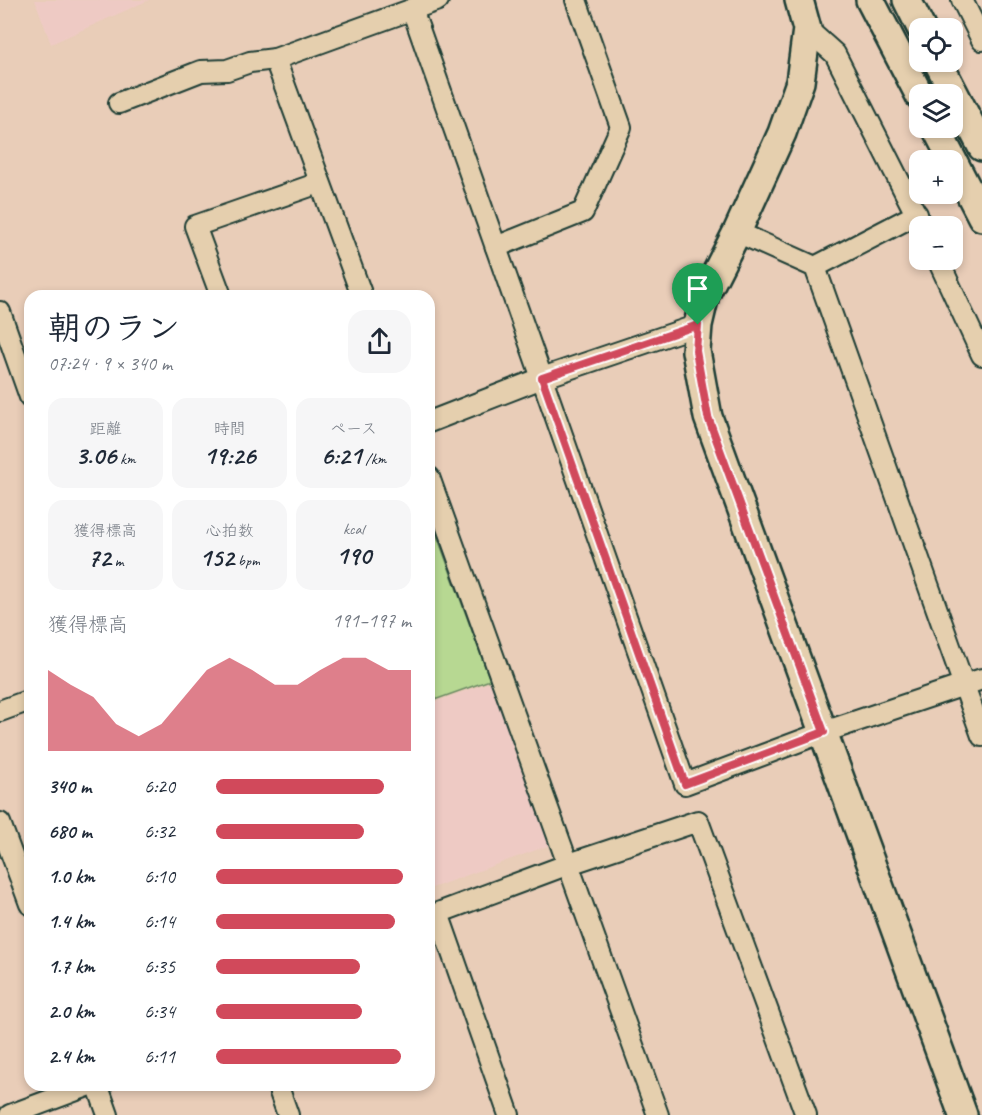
<!DOCTYPE html>
<html lang="ja">
<meta charset="utf-8">
<style>
:root{--surface:#fff;--page:#f6f6f7;--text:#1f2937;--muted:#747a83;--accent:#d1495b}
body{margin:0;font-family:Caveat,"Klee One",sans-serif;background:var(--page);color:var(--text);height:100vh;display:flex;flex-direction:column;font-size:22px;white-space:nowrap}
*{box-sizing:border-box;margin:0}
p{font-size:20px;color:var(--muted)}
.icon{flex:none;width:33px;height:33px;fill:none;stroke:currentColor;stroke-width:2;stroke-linecap:round;stroke-linejoin:round}
.map{position:relative;flex:1;overflow:hidden}
.details{position:absolute;left:24px;top:290px;width:411px;height:801px;display:flex;flex-direction:column;background:var(--surface);border-radius:18px;box-shadow:0 3px 9px #0003}
.details>*{flex:none}
.fabs{position:absolute;left:909px;top:18px;display:grid;gap:12px}
.fabs a{display:grid;place-items:center;width:54px;height:54px;border-radius:12px;background:var(--surface);box-shadow:0 3px 9px #0003;font-size:30px}
.pin{position:absolute;display:grid;place-items:center;width:51px;height:51px;color:#fff;margin:-62px -26px;border-radius:50% 50% 50% 0;rotate:-45deg;box-shadow:0 0 6px #0007}
.pin .icon{rotate:45deg}
.round{display:grid;place-items:center;flex:none;width:63px;height:63px;border-radius:18px;background:var(--page)}
.headline{display:flex;align-items:center;justify-content:space-between;height:102px;padding:0 24px}
h1{font-size:33px;font-weight:700;line-height:45px}
.figures{display:grid;grid-template-columns:repeat(3,1fr);gap:9px;height:102px;padding:6px 24px}
.figures div{display:grid;align-content:center;border-radius:15px;background:var(--page);text-align:center}
.figures b{font-size:26px;font-weight:700}
.figures small{font-size:16px;font-weight:400}
.figures p{font-size:16px}
.chart{height:168px;padding:12px 24px}
.chart p{display:flex;justify-content:space-between}
.chart svg{width:100%;height:108px;margin-top:6px;fill:var(--accent);opacity:.7}
ul{padding:0 24px;list-style:none;font-size:20px}
li{display:grid;grid-template-columns:96px 72px 1fr;align-items:center;height:45px}
li i{height:15px;border-radius:8px;background:var(--accent)}
.map>svg:first-child{display:block}
.built{fill:#eecac4}
.green{fill:#b7d892;stroke:#6b8a63;stroke-width:1.5}
.lines{fill:none;stroke-linecap:round;stroke-linejoin:round}
.street-casing{stroke:#1f3d34;stroke-width:24}
.secondary-casing{stroke:#1f3d34;stroke-width:32}
.street{stroke:#e5cfae;stroke-width:20}
.secondary{stroke:#e5cfae;stroke-width:27}
.route-casing{stroke:#fff;stroke-width:12}
.route{stroke:#d1495b;stroke-width:8}
</style>
<div class="map">
<svg width="982" height="1115" viewBox="0 0 982 1115">
<rect width="100%" height="100%" fill="#e9cdb8"/>
<filter id="ink" filterUnits="userSpaceOnUse"><feTurbulence type="fractalNoise" baseFrequency=".0167" numOctaves="2"/><feDisplacementMap in="SourceGraphic" scale="12" xChannelSelector="R" yChannelSelector="G"/><feConvolveMatrix kernelMatrix="1 2 1 2 8 2 1 2 1" color-interpolation-filters="sRGB"/></filter>
<g filter="url(#ink)">
<!-- built -->
<g class="built">
<path d="M35 0H149L51 44Z"/>
<path d="M490 682 550 845 429 889V704Z"/>
</g>
<!-- green -->
<path class="green" d="M429 514 490 680 429 702Z"/>
<g class="lines">
<!-- street casing -->
<g class="street-casing">
<g id="street">
<path d="M962 0 982 40"/>
<path d="M412 9 685 784 824 732 982 679"/>
<path d="M807 29 835 54 922 226"/>
<path d="M275 59 362 296"/>
<path d="M119 103 201 71 227 70 250 62 275 59 438 0"/>
<path d="M737 232 815 267 982 736"/>
<path d="M496 247 583 212 621 127 576 0"/>
<path d="M938 260 982 355"/>
<path d="M815 267 917 214"/>
<path d="M221 296 195 226 319 183"/>
<path d="M0 312 30 397"/>
<path d="M429 422 542 378 698 325"/>
<path d="M429 477 658 1115"/>
<path d="M0 711 30 700"/>
<path d="M0 823 30 904"/>
<path d="M97 1084 108 1115"/>
<path d="M277 1084 288 1115"/>
<path d="M10 1115 93 1084"/>
<path d="M509 1115 438 913 569 864 698 821 806 1115"/>
</g>
</g>
<!-- secondary casing -->
<g class="secondary-casing">
<g id="secondary">
<path d="M799 0 807 29 800 82 782 133 737 232 705 295 698 325 696 351 708 417 963 1115"/>
<path d="M870 0 920 96"/>
<path d="M907 0 921 28"/>
<path d="M938 62 982 147"/>
<path d="M936 128 982 217"/>
</g>
</g>
<!-- street -->
<use href="#street" class="street"/>
<!-- secondary -->
<use href="#secondary" class="secondary"/>
</g>
</g>
<g class="lines" filter="url(#ink)">
<!-- route casing -->
<g class="route-casing">
<path id="route" d="M698 325 696 351 708 417 824 732 685 784 542 378Z"/>
</g>
<!-- route -->
<use href="#route" class="route"/>
</g>
</svg>
<div class="fabs">
<a><svg class="icon" aria-label="locate" viewBox="0 0 24 24"><circle cx="12" cy="12" r="6"/><path d="M12 2v4M12 18v4M2 12h4M18 12h4"/></svg></a>
<a><svg class="icon" aria-label="layers" viewBox="0 0 24 24"><path d="M12 4l9 5-9 5-9-5zM3 14l9 5 9-5"/></svg></a>
<a>+</a>
<a>−</a>
</div>
<div class="pin" style="left:698px;top:325px;background:#1e9e55"><svg class="icon" aria-label="arrive" viewBox="0 0 24 24"><path d="M6 21V4h12l-3 4 3 4H6"/></svg></div>
<section class="details">
<div class="headline"><div><h1>朝のラン</h1><p>07:24 · 9 × 340 m</p></div><a class="round"><svg class="icon" aria-label="share" viewBox="0 0 24 24"><path d="M12 15V3M7 8l5-5 5 5M5 13v7h14v-7"/></svg></a></div>
<div class="figures">
<div><p>距離</p><b>3.06<small> km</small></b></div>
<div><p>時間</p><b>19:26</b></div>
<div><p>ペース</p><b>6:21<small> /km</small></b></div>
</div>
<div class="figures">
<div><p>獲得標高</p><b>72<small> m</small></b></div>
<div><p>心拍数</p><b>152<small> bpm</small></b></div>
<div><p>kcal</p><b>190</b></div>
</div>
<div class="chart"><p><span>獲得標高</span>191–197 m</p>
<svg viewBox="0 0 160 44" preserveAspectRatio="none"><path d="M0 44V11L10 17L20 22L30 33L40 38L50 33L60 22L70 11L80 6L90 11L100 17L110 17L120 11L130 6L140 6L150 11L160 11V44z"/></svg>
</div>
<ul>
<li><b>340 m</b>6:20<i style="width:86%"></i></li>
<li><b>680 m</b>6:32<i style="width:76%"></i></li>
<li><b>1.0 km</b>6:10<i style="width:96%"></i></li>
<li><b>1.4 km</b>6:14<i style="width:92%"></i></li>
<li><b>1.7 km</b>6:35<i style="width:74%"></i></li>
<li><b>2.0 km</b>6:34<i style="width:75%"></i></li>
<li><b>2.4 km</b>6:11<i style="width:95%"></i></li>
</ul>
</section>
</div>
